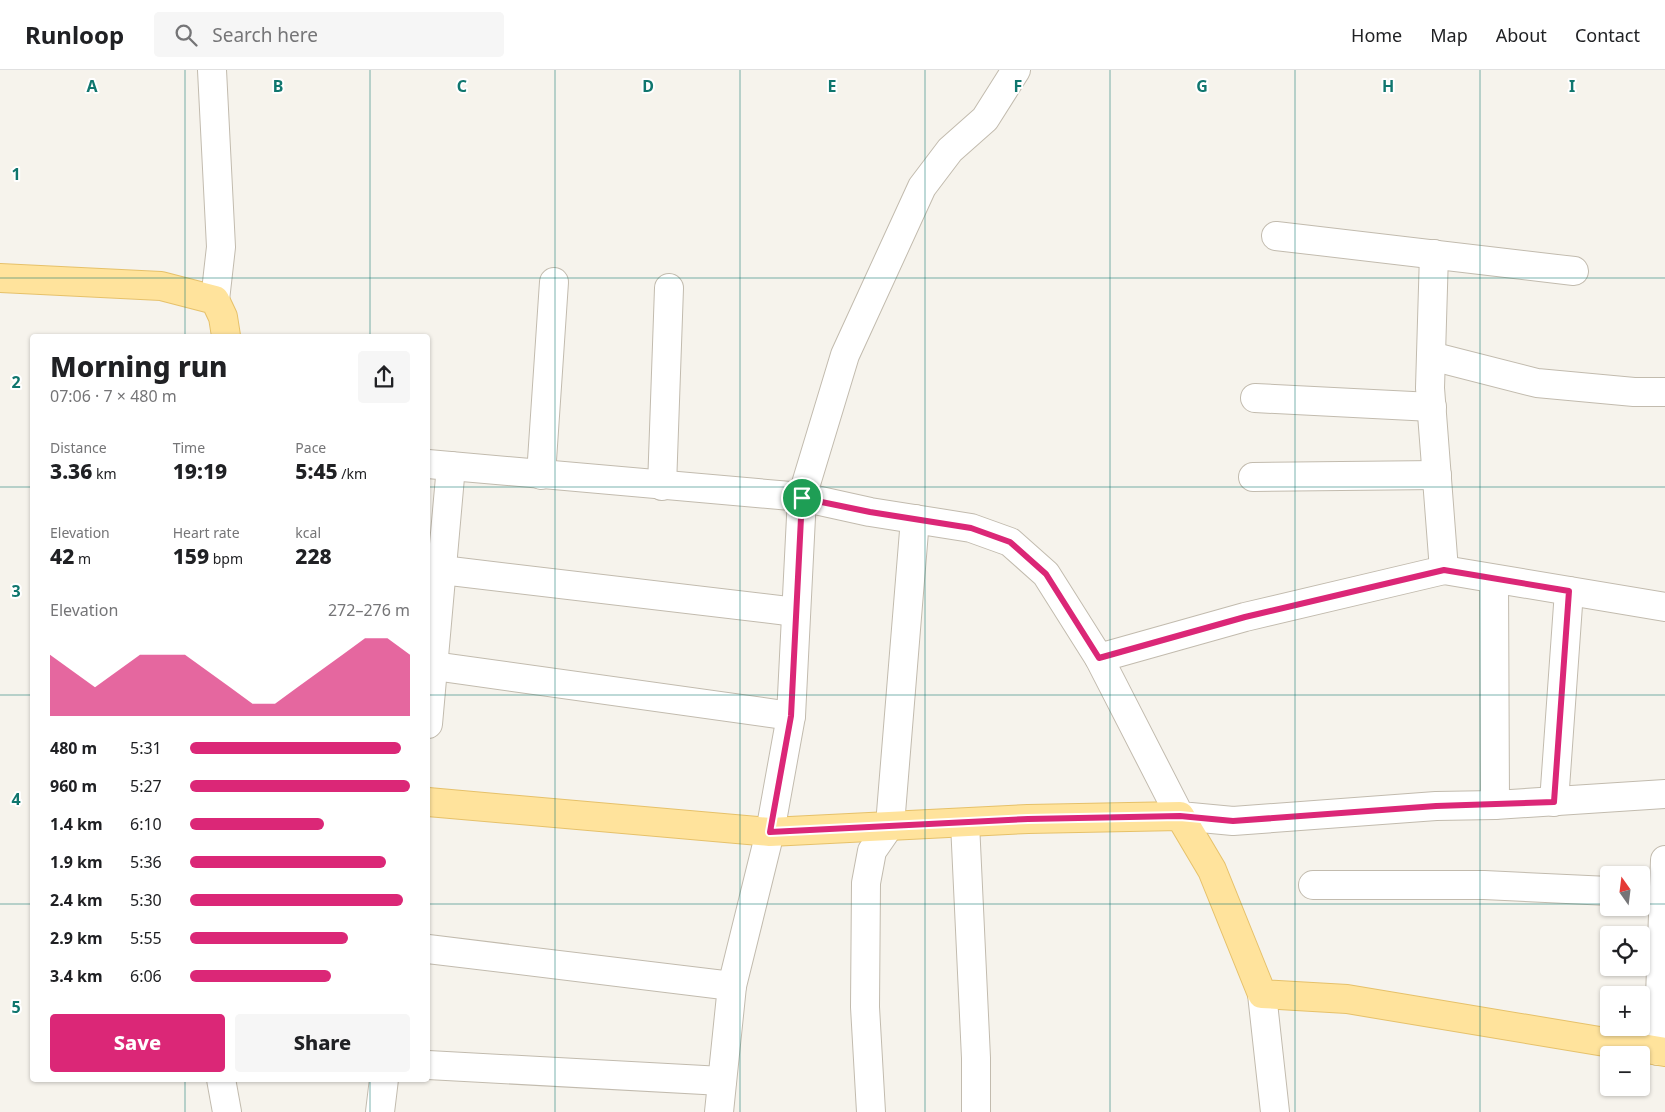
<!DOCTYPE html>
<meta charset="utf-8">
<style>
:root{--surface:#fff;--page:#f6f6f6;--text:#202124;--muted:#757577;--line:#e0e0e0;--accent:#db2777}
body{margin:0;font-family:"Noto Sans",sans-serif;background:var(--page);color:var(--text);height:100vh;display:flex;flex-direction:column;font-size:19px;white-space:nowrap}
*{box-sizing:border-box;margin:0}
p{font-size:16px;color:var(--muted)}
.icon{flex:none;width:28px;height:28px;fill:none;stroke:currentColor;stroke-width:2;stroke-linecap:round;stroke-linejoin:round}
.map{position:relative;flex:1;overflow:hidden}
.side{position:absolute;left:30px;top:264px;width:400px;height:748px;display:flex;flex-direction:column;background:var(--surface);border-radius:5px;box-shadow:0 1px 4px #0004}
.side>*{flex:none}
.needle{width:32px;rotate:346deg}
.buttons{position:absolute;left:1600px;top:796px;display:grid;gap:10px}
.buttons a{display:grid;place-items:center;width:50px;height:50px;border-radius:5px;background:var(--surface);box-shadow:0 1px 4px #0004;font-size:25px}
.pin{position:absolute;display:grid;place-items:center;width:42px;height:42px;color:#fff;margin:-21px;border:2px solid #fff;border-radius:50%;box-shadow:0 1px 5px #0007}
.round{display:grid;place-items:center;flex:none;width:52px;height:52px;border-radius:5px;background:var(--page)}
.headline{display:flex;align-items:center;justify-content:space-between;height:85px;padding:0 20px}
h1{font-size:28px;font-weight:800;line-height:38px}
.figures{display:grid;grid-template-columns:repeat(3,1fr);gap:8px;height:85px;padding:5px 20px}
.figures div{display:grid;align-content:center}
.figures b{font-size:21px;font-weight:800}
.figures small{font-size:14px;font-weight:400}
.figures p{font-size:14px}
.chart{height:140px;padding:10px 20px}
.chart p{display:flex;justify-content:space-between}
.chart svg{width:100%;height:90px;margin-top:5px;fill:var(--accent);opacity:.7}
.primary-button{display:flex;gap:10px;margin-top:auto;padding:10px 20px}
.primary-button a{flex:1;height:58px;border-radius:5px;background:var(--accent);color:#fff;font-size:20px;font-weight:800;line-height:58px;text-align:center}
.primary-button a+a{background:var(--page);color:var(--text)}
ul{padding:0 20px;list-style:none;font-size:16px}
li{display:grid;grid-template-columns:80px 60px 1fr;align-items:center;height:38px}
li i{height:12px;border-radius:6px;background:var(--accent)}
header{display:flex;align-items:center;gap:30px;box-sizing:border-box;height:70px;padding:0 25px;background:var(--surface);border-bottom:1px solid var(--line)}
header strong{font-size:24px}
nav{display:flex;gap:28px;margin-inline-start:auto;font-size:18px}
.search{width:350px;height:45px;background:var(--page);display:flex;align-items:center;gap:12px;box-sizing:border-box;padding:0 18px;border-radius:5px;color:var(--muted);font-size:19px}
.map>svg:first-child{display:block}
.lines{fill:none;stroke-linecap:round;stroke-linejoin:round}
.minor-casing{stroke:#c2bbae;stroke-width:30}
.major-casing{stroke:#e6c16a;stroke-width:30}
.minor{stroke:#fff;stroke-width:28}
.major{stroke:#ffe39c;stroke-width:28}
.route-casing{stroke:#fff;stroke-width:10}
.route{stroke:#db2777;stroke-width:6}
.grid{fill:none;stroke:#0f766e;stroke-width:1;stroke-opacity:0.55}
.grid-label{font-size:16px;text-anchor:middle;font-weight:bold;fill:#0f766e;stroke:#fff;stroke-width:4;stroke-linejoin:round;paint-order:stroke}
</style>
<header>
<strong>Runloop</strong>
<div class="search"><svg class="icon" aria-label="search" viewBox="0 0 24 24"><circle cx="10" cy="10" r="6"/><path d="M15 15l6 6"/></svg>Search here</div>
<nav><a>Home</a><a>Map</a><a>About</a><a>Contact</a></nav>
</header>
<div class="map">
<svg width="1665" height="1042" viewBox="0 0 1665 1042">
<rect width="100%" height="100%" fill="#f6f3ec"/>
<g class="lines">
<!-- minor casing -->
<g class="minor-casing">
<g id="minor">
<path d="M212 0 221 177 215 230"/>
<path d="M1276 166 1574 201"/>
<path d="M1431 286 1537 313 1634 322H1665"/>
<path d="M1255 328 1432 337"/>
<path d="M428 394 802 427 870 442 971 458 1010 472 1046 504 1099 588 1180 746 1233 751 1436 736 1495 735 1665 724"/>
<path d="M541 405 554 212"/>
<path d="M1253 407 1437 405"/>
<path d="M662 416 669 218"/>
<path d="M442 500 796 542"/>
<path d="M1444 500 1665 537"/>
<path d="M1494 509 1495 735"/>
<path d="M1099 588 1245 547 1444 500 1430 318 1434 184"/>
<path d="M434 596 791 646"/>
<path d="M428 654 451 396"/>
<path d="M1554 732 1569 521"/>
<path d="M965 753 976 988V1042"/>
<path d="M1313 815H1484L1609 821"/>
<path d="M428 879 732 916"/>
<path d="M1262 924 1275 1042"/>
<path d="M1658 981 1665 790"/>
<path d="M428 995 722 1011"/>
<path d="M221 1009 227 1042"/>
<path d="M380 1042 384 1009"/>
<path d="M719 1042 732 916 770 762 791 646 802 427 845 285 922 117 950 80 985 49 1016 0"/>
<path d="M871 1042 865 937 866 813 872 781 890 755 915 449"/>
</g>
</g>
<!-- major casing -->
<g class="major-casing">
<g id="major">
<path d="M0 208 161 216 215 230 223 247 226 266"/>
<path d="M428 732 770 762 1028 749 1180 746 1212 800 1262 924 1347 929 1665 982"/>
</g>
</g>
<!-- minor -->
<use href="#minor" class="minor"/>
<!-- major -->
<use href="#major" class="major"/>
</g>
<g class="lines">
<!-- route casing -->
<g class="route-casing">
<path id="route" d="M802 428 870 442 971 458 1010 472 1046 504 1099 588 1245 547 1444 500 1569 521 1554 732 1436 736 1233 751 1180 746 1028 749 770 762 791 646Z"/>
</g>
<!-- route -->
<use href="#route" class="route"/>
</g>
<!-- grid -->
<path class="grid" d="M185 0V266M370 0V266M555 0V1042M740 0V1042M925 0V1042M1110 0V1042M1295 0V1042M1480 0V1042M0 208H1665M0 417H32M428 417H1665M0 625H32M428 625H1665M0 834H32M428 834H1609M1641 834H1665M185 1009V1042M370 1009V1042"/>
<g class="grid-label">
<text x="92" y="22">A</text>
<text x="278" y="22">B</text>
<text x="462" y="22">C</text>
<text x="648" y="22">D</text>
<text x="832" y="22">E</text>
<text x="1018" y="22">F</text>
<text x="1202" y="22">G</text>
<text x="1388" y="22">H</text>
<text x="1572" y="22">I</text>
<text x="16" y="110">1</text>
<text x="16" y="318">2</text>
<text x="16" y="527">3</text>
<text x="16" y="735">4</text>
<text x="16" y="943">5</text>
</g>
</svg>
<div class="buttons">
<a><svg class="needle" viewBox="-14 -14 28 28"><path d="M0-13l5 13h-10z" fill="#e53935"/><path d="M0 13l5-13h-10z" fill="#757577"/></svg></a>
<a><svg class="icon" aria-label="locate" viewBox="0 0 24 24"><circle cx="12" cy="12" r="6"/><path d="M12 2v4M12 18v4M2 12h4M18 12h4"/></svg></a>
<a>+</a>
<a>−</a>
</div>
<div class="pin" style="left:802px;top:428px;background:#1e9e55"><svg class="icon" aria-label="arrive" viewBox="0 0 24 24"><path d="M6 21V4h12l-3 4 3 4H6"/></svg></div>
<section class="side">
<div class="headline"><div><h1>Morning run</h1><p>07:06 · 7 × 480 m</p></div><a class="round"><svg class="icon" aria-label="share" viewBox="0 0 24 24"><path d="M12 15V3M7 8l5-5 5 5M5 13v7h14v-7"/></svg></a></div>
<div class="figures">
<div><p>Distance</p><b>3.36<small> km</small></b></div>
<div><p>Time</p><b>19:19</b></div>
<div><p>Pace</p><b>5:45<small> /km</small></b></div>
</div>
<div class="figures">
<div><p>Elevation</p><b>42<small> m</small></b></div>
<div><p>Heart rate</p><b>159<small> bpm</small></b></div>
<div><p>kcal</p><b>228</b></div>
</div>
<div class="chart"><p><span>Elevation</span>272–276 m</p>
<svg viewBox="0 0 160 44" preserveAspectRatio="none"><path d="M0 44V14L10 22L20 30L30 22L40 14L50 14L60 14L70 22L80 30L90 38L100 38L110 30L120 22L130 14L140 6L150 6L160 14V44z"/></svg>
</div>
<ul>
<li><b>480 m</b>5:31<i style="width:96%"></i></li>
<li><b>960 m</b>5:27<i style="width:100%"></i></li>
<li><b>1.4 km</b>6:10<i style="width:61%"></i></li>
<li><b>1.9 km</b>5:36<i style="width:89%"></i></li>
<li><b>2.4 km</b>5:30<i style="width:97%"></i></li>
<li><b>2.9 km</b>5:55<i style="width:72%"></i></li>
<li><b>3.4 km</b>6:06<i style="width:64%"></i></li>
</ul>
<div class="primary-button"><a>Save</a><a>Share</a></div>
</section>
</div>
